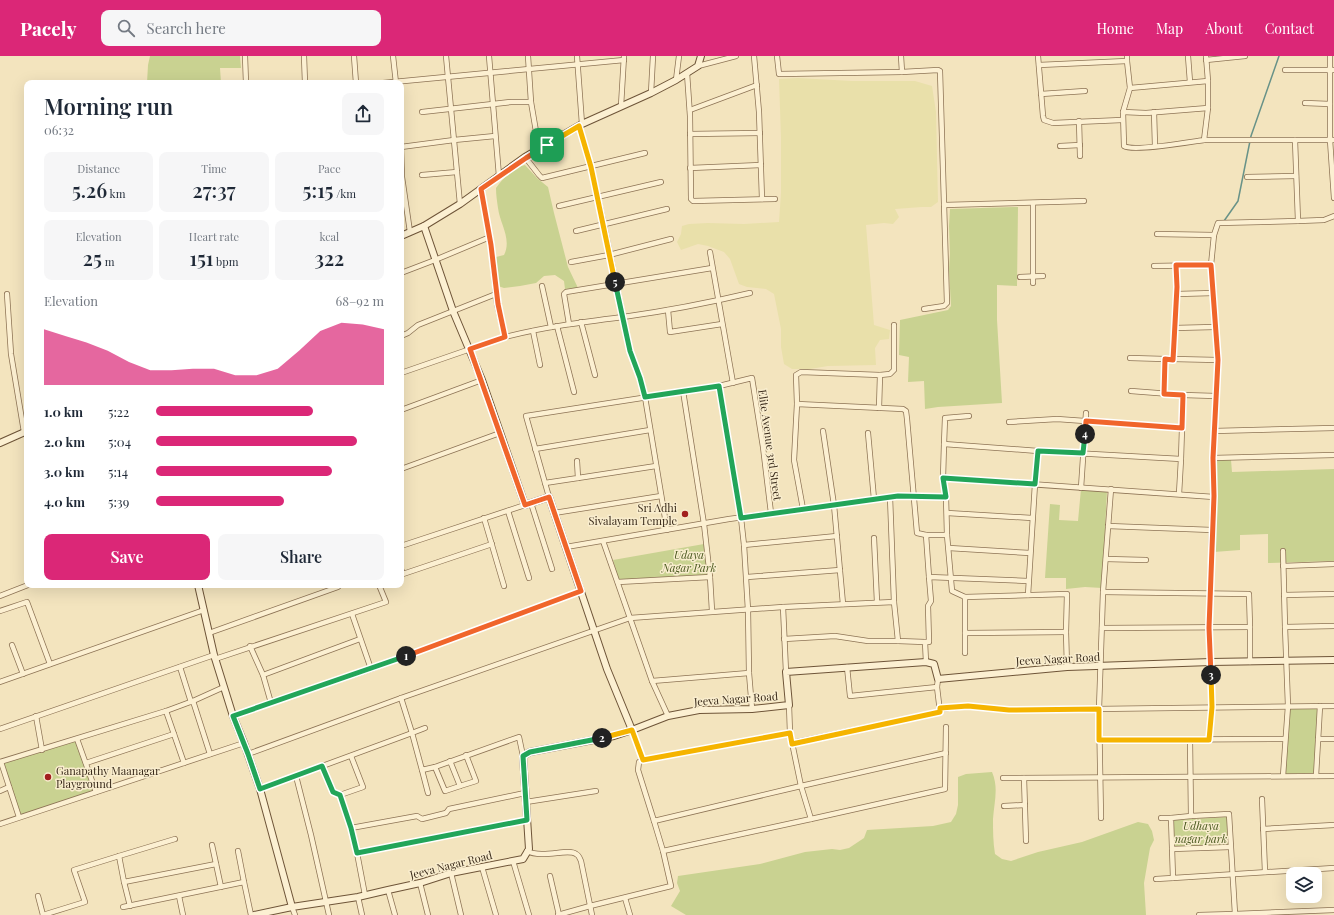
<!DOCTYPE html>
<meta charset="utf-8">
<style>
:root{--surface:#fff;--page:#f6f6f7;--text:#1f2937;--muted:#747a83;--accent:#db2777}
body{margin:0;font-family:"Playfair Display",serif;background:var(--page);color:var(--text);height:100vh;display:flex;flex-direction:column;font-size:15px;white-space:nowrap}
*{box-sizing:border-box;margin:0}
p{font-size:13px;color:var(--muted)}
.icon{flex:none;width:22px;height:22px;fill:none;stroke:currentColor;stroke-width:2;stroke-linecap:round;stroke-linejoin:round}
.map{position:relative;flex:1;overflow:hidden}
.side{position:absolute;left:24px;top:24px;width:380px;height:508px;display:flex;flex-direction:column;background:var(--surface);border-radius:8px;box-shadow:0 4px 16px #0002}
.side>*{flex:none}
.fabs{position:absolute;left:1286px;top:811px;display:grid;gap:8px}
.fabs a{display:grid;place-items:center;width:36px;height:36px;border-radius:8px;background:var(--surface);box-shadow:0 4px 16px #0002;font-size:20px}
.pin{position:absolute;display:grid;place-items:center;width:34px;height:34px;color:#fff;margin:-17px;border-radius:8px;box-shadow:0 2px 6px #0006}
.km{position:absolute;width:20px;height:20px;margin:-10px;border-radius:50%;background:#222;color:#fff;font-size:11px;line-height:20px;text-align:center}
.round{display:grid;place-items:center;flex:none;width:42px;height:42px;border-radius:8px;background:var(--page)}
.head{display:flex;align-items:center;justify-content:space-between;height:68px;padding:0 20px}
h1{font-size:22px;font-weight:600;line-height:30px}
.stats{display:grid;grid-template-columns:repeat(3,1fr);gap:6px;height:68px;padding:4px 20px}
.stats div{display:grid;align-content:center;border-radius:8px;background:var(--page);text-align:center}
.stats b{font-size:20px;font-weight:600}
.stats small{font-size:11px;font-weight:400}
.stats p{font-size:11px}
.chart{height:112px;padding:8px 20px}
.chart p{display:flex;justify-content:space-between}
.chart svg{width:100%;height:72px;margin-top:4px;fill:var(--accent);opacity:.7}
.button{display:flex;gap:8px;margin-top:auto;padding:8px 20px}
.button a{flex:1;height:46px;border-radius:8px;background:var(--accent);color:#fff;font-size:16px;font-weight:600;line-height:46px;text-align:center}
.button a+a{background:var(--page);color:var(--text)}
ul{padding:0 20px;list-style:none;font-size:13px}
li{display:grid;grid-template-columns:64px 48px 1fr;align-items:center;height:30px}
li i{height:10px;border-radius:5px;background:var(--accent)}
header{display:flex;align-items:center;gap:24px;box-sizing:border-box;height:56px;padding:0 20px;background:var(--accent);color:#fff}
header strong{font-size:19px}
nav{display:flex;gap:22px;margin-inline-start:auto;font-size:14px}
.search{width:280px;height:36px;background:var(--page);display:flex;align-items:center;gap:10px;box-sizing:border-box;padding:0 14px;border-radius:8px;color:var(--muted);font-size:15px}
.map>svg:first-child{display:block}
.farmland{fill:#e9e0aa}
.green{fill:#c9d291}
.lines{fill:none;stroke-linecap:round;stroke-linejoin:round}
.stream{stroke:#689288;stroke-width:1.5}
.street-casing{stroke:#8d7355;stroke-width:6}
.secondary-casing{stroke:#6e5438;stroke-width:8}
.street{stroke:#fcf0d2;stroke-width:4.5}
.secondary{stroke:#fcf0d2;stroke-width:6}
.split-1-casing{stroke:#fff;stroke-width:8}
.split-2-casing{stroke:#fff;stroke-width:8}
.split-3-casing{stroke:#fff;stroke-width:8}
.split-4-casing{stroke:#fff;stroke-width:8}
.split-5-casing{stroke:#fff;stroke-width:8}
.split-6-casing{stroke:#fff;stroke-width:8}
.split-1{stroke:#f0652b;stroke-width:5}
.split-2{stroke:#22a559;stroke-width:5}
.split-3{stroke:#f5b400;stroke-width:5}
.split-4{stroke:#f0652b;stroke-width:5}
.split-5{stroke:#22a559;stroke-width:5}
.split-6{stroke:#f5b400;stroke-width:5}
.poi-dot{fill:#a21f1e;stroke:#f9edce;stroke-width:1.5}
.labels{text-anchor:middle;stroke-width:3;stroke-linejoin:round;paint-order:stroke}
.street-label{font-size:11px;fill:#3a2b1b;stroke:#f9edce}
.poi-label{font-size:11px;fill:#3a2b1b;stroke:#f9edce;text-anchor:end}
.park-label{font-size:11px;font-style:italic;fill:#4a591f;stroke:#f9edce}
</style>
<header>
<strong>Pacely</strong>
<div class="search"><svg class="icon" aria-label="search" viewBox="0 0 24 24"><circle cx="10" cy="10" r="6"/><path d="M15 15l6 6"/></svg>Search here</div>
<nav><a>Home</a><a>Map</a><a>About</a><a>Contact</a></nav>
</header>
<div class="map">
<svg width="1334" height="859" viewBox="0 0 1334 859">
<rect width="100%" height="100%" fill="#f3e4be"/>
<!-- farmland -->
<path class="farmland" d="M798 22 852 25H915L932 30 936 56 938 146 931 151H922L895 153 899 161 893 168 884 167 866 169 874 269 890 274 889 283 880 284 875 292 876 309 828 310 810 313H792L784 308 781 291V273L774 238 766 233 747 231 739 228 730 203 724 196 708 190 698 188 681 194 677 186 681 178 682 170 689 168 708 167 744 168 779 166 781 137V82L779 23Z"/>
<!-- green -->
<g class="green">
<path d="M150 0H240L241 12H220L221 27H147L148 9Z"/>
<path d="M525 109 537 122 548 131 554 157 568 211 578 232 565 233 564 225 555 219 544 220 536 227 520 230 504 232 498 230 496 201 504 199C512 183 500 168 498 152 497 145 496 139 496 132 502 123 513 111 525 109Z"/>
<path d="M1013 151H1018L1017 230 997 229V264L1002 347 938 351 925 353 924 325 908 326 909 301 899 299 900 264 948 254 951 250 949 214 950 198 949 170 950 153Z"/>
<path d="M1217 404H1231L1232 416 1334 413V505L1268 507V478L1240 479V494L1214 496Z"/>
<path d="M1081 433 1107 435 1102 532 1085 531 1066 533V522H1045L1050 448 1060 449 1059 464 1078 465Z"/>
<path d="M704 488 708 519 619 525 613 504Z"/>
<path d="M1318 652 1314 717 1285 718 1290 653Z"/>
<path d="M77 683 96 736 19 761 1 706Z"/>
<path d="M992 716C999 732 994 747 993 763 993 775 993 786 995 798L1002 803 1011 805 1038 796 1082 786 1138 766 1148 768 1152 775 1154 784 1150 792 1144 827 1146 859H686L671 850 680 835 677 827 678 820 760 808 805 796 832 793 840 794 849 792 864 782 867 774 933 770 951 766 956 758 958 749V721L966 718Z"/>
<path d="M1228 761 1229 789 1174 792 1173 764Z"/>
</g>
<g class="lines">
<!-- stream -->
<path class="stream" d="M1224 165 1238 145 1251 80 1279 0"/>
<!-- street casing -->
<g class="street-casing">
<g id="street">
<path d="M245 0 246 27"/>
<path d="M304 0 305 27"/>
<path d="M354 0 356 27"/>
<path d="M393 0 396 27"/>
<path d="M446 0 460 148"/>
<path d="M489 0 499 120"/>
<path d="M528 0 531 46 539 93"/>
<path d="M577 0 582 68"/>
<path d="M754 0 759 56 762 143"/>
<path d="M777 0 779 18 902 16 938 14 940 15 947 247 944 250 924 253"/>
<path d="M901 0 902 16"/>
<path d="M1038 0 1043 60 1044 64 1053 67 1122 64"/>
<path d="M1188 0 1190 26"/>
<path d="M1330 0V84L1334 142"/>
<path d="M1206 4 1245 0"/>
<path d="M1127 5 1130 32 1208 25"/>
<path d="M1039 9 1127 5V0"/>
<path d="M698 10 736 0"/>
<path d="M1285 14H1334"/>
<path d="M687 17 690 60 691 143 693 145 775 143"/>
<path d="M676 24 679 0"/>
<path d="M383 27 624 4"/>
<path d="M1130 32 1123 56 1124 90C1132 96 1190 86 1204 84L1208 52V25L1206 0"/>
<path d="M651 37 653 0"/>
<path d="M1041 38 1085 35"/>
<path d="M1305 47 1330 48"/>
<path d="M621 50 624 0"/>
<path d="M690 54 757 29"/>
<path d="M422 56 511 46H531"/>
<path d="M1123 56 1146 57 1208 52"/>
<path d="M1154 56 1155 90"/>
<path d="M1079 65 1080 100"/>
<path d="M579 70 591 111 604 169 630 295 640 321 645 341 667 474"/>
<path d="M690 78 760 77"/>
<path d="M1204 84H1334"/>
<path d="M1060 90 1080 89"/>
<path d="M401 91 454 84 495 80"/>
<path d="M401 91 402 121 410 176"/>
<path d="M525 101 539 119 542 122 645 97"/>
<path d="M690 112 761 109"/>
<path d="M422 119 457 116"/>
<path d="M1247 121 1296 120"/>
<path d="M481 133 491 189 497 248 505 281"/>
<path d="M1033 147V227"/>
<path d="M944 149 1084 145"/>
<path d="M559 150 661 126"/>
<path d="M1298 165 1324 164 1334 160"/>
<path d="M576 175 667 153"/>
<path d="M1157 178 1214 179"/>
<path d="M710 196 733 327"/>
<path d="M571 206 609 199 671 183"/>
<path d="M1176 209 1177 231 1173 303 1218 304"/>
<path d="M1211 209 1214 179 1218 167 1298 165 1295 84"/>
<path d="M1154 210 1211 209 1218 304 1216 340"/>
<path d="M401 217 435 204 490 181"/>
<path d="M1020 221 1043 220"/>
<path d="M542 230 551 271"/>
<path d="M7 238 11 298 24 376"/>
<path d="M1177 238 1214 237"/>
<path d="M668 254 670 276 722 268"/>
<path d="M581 266 595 319"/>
<path d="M569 268 564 238 566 236 712 212"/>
<path d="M557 270 574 336"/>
<path d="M1174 272 1215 271"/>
<path d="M533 275 540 309"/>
<path d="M401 280 408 277 418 269 496 238"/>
<path d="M1130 302 1165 303"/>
<path d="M401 317 505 281C544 271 583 266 623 261 666 255 708 247 750 237"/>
<path d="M880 319 890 318 894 314V269"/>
<path d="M719 330 741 462 744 489 748 554 749 617 752 653"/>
<path d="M683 335 704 468 710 521"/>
<path d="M1131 335 1183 339 1182 372"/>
<path d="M1164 338 1165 303H1173"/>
<path d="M1183 339 1216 340 1213 402"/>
<path d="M797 348 796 319 801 316 880 319 879 352"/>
<path d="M401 354 482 324"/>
<path d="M1009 366 1057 363 1182 372 1181 403"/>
<path d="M823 375 834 449 843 548"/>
<path d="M1214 375 1334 372"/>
<path d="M868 377 874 443"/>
<path d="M944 388 945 362 969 360"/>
<path d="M535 393 650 374"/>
<path d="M1038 395 1181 403 1179 438"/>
<path d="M401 413 500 377"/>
<path d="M578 422 656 410"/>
<path d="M943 422 944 388 1038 395 1035 428 1028 539"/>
<path d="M545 427 578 422 577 405"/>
<path d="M1081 432 1086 357"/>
<path d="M549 441 526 360 719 330 752 322 763 391 771 457"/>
<path d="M890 441 894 546"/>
<path d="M946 441 943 422 1214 441"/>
<path d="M531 447 552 513"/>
<path d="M803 453 794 404 797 348 903 353 906 355 907 363 917 477 926 479"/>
<path d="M508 455 529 522"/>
<path d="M554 457 661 440"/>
<path d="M947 457 1032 462"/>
<path d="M484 462 504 530"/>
<path d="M1108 470 1212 474 1209 572 1212 651 1209 684"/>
<path d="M1212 474 1214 441 1213 402 1334 399"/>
<path d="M874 482 877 546"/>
<path d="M603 485 652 625 668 660"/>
<path d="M744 489 837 480"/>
<path d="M401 490 525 449"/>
<path d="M566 491 729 463 898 440 946 441 947 479 952 535 965 541 1067 538 1066 576 1067 611"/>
<path d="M949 492 1030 497"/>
<path d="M1283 495 1285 571 1334 570"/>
<path d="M1106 503 1146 504"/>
<path d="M1283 510 1334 508"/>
<path d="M401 513 403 518 492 488"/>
<path d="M747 521 840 514"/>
<path d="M929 521 926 479H947"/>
<path d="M618 526 710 521 712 555"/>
<path d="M1284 539 1334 538"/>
<path d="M0 540 28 529"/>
<path d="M965 541V577L1066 576"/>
<path d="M783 551 786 616"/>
<path d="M0 555 27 546 50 608"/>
<path d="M1250 571V606"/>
<path d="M1102 572 1250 571 1249 538 1103 536"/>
<path d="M209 577 338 531"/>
<path d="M965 577V597"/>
<path d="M784 583 835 580 868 585H898"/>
<path d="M925 586H929L928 550 931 545 929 521 1028 525"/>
<path d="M12 589 23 618"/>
<path d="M250 590 263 619 271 647"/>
<path d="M215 603 386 546 379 529"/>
<path d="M180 611 191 646"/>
<path d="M847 611 850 640 937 631"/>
<path d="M371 613 581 535"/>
<path d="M263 619 360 583"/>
<path d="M652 625 749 617"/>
<path d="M0 626 204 554"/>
<path d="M193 645 210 698"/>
<path d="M789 649 790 677 801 730 946 697"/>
<path d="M940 653 968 650 1009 654 1334 650"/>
<path d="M166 655 184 707"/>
<path d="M36 660 42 694"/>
<path d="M233 660 371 613 352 558"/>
<path d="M425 672 412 677 422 714 435 711 519 681 523 700"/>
<path d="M0 673 214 599"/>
<path d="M632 674 643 704"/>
<path d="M790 677 643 704 639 706 638 714 654 765 801 730 811 763"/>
<path d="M77 683 96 736"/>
<path d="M1318 683H1334"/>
<path d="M1099 684 1285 683"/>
<path d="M1190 684 1191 760 1229 758 1235 858 1334 854"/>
<path d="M792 687 940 656 937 631 938 623"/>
<path d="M248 698 401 642 630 562 783 551 894 546 898 585 925 586 926 606"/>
<path d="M0 706 166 655 193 645 224 631"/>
<path d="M1 706 19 761"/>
<path d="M86 707 174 678"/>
<path d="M322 710 333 736 340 739 363 731 351 700"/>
<path d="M435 711 445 735 460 730 450 705"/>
<path d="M422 714 428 737"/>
<path d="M296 720 311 779 329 859"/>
<path d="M1283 720 1288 650 1285 571"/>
<path d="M1316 720 1320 650"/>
<path d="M1003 722 1334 720"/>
<path d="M1024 722 1026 785"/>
<path d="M460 730 476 725 466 699"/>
<path d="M260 733 412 677 401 642"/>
<path d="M0 735 9 731"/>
<path d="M340 739 351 772 357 797 527 764"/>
<path d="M1262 743 1265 816"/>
<path d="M526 746 596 735"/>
<path d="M1004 750 1025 749"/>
<path d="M1191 760 1171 762 1173 822 1334 812"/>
<path d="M1101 762 1099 653 1103 536 1111 433"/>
<path d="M1161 762H1171"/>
<path d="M0 768 244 687"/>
<path d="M351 772 417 760 422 763 446 757 449 753 525 737"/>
<path d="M1263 773 1334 769"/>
<path d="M212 789 221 831"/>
<path d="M1172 793 1230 791"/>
<path d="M238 795 244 826"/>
<path d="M527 795C543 803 568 792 576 798 579 799 580 803 581 805L592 859"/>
<path d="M663 795 811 763 945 733 946 671"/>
<path d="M357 797 365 839"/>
<path d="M119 800 175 783"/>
<path d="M513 805 529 859"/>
<path d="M482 811 496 859"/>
<path d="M451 817 461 859"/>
<path d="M550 820 559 859"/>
<path d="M1156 823 1173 822"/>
<path d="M124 826 130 850"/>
<path d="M420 827 428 859"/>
<path d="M388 834 395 859"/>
<path d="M38 840 43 859"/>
<path d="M179 840 183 859"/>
<path d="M358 841 362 859"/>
<path d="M625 842 630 859"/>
<path d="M123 851 244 826 251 859"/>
<path d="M292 851 295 859"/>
<path d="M43 859 85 846 74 814 119 800 124 826 216 808"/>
<path d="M558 859 590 850 671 830 663 795 654 765"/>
<path d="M1199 859 1235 858V859"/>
</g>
</g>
<!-- secondary casing -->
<g class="secondary-casing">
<g id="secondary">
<path d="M424 170 453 255 482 324 525 449 549 441 607 613 632 674"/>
<path d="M401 180 424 170 460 148 525 101 582 68 651 37 676 24 698 10 701 0"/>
<path d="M0 387 27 375"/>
<path d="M198 529 214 599 233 660 244 687 260 733 292 851"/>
<path d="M254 859 292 851 358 841 388 834 420 827 451 817 523 803 529 793 523 700 530 696 614 680 632 674 668 660 699 654 752 653 789 649 786 616 926 606 934 608 938 623 1067 611 1211 606 1334 604"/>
</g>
</g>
<!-- street -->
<use href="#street" class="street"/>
<!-- secondary -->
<use href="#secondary" class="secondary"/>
</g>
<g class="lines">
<!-- split-1 casing -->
<g class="split-1-casing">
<path id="split-1" d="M406 600 581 535 549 441 525 449 470 293 505 281 498 248 491 189 481 133 526 102 547 89"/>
</g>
<!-- split-2 casing -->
<g class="split-2-casing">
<path id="split-2" d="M406 600 233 660 248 698 260 733 322 710 333 736 340 739 351 772 357 797 527 764 523 700 530 696 602 682"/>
</g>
<!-- split-3 casing -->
<g class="split-3-casing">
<path id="split-3" d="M602 682 632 674 643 704 790 677 792 688 940 656V652L968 650 1009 654 1099 653V684H1209L1212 651 1211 619"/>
</g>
<!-- split-4 casing -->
<g class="split-4-casing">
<path id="split-4" d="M1085 378 1086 365 1182 372 1183 339 1164 338 1165 303 1173 304 1177 231 1176 209H1211L1218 304 1213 402 1214 440 1209 572 1211 619"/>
</g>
<!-- split-5 casing -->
<g class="split-5-casing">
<path id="split-5" d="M615 226 630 295 640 322 645 341 719 330 741 462 898 440 946 441 943 422 1035 428 1038 395 1083 397 1085 378"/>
</g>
<!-- split-6 casing -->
<g class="split-6-casing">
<path id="split-6" d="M547 89 579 70 591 111 615 226"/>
</g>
<!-- split-1 -->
<use href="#split-1" class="split-1"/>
<!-- split-2 -->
<use href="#split-2" class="split-2"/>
<!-- split-3 -->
<use href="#split-3" class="split-3"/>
<!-- split-4 -->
<use href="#split-4" class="split-4"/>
<!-- split-5 -->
<use href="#split-5" class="split-5"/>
<!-- split-6 -->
<use href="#split-6" class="split-6"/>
</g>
<!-- markers -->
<g class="poi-dot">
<circle cx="685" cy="458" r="4"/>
<circle cx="48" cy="721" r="4"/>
</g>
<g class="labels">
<!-- street labels -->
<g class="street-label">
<text transform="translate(770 389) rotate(82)" y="4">Elite Avenue 3rd Street</text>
<text transform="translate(1058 603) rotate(-3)" y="4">Jeeva Nagar Road</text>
<text transform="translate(736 643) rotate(-4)" y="4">Jeeva Nagar Road</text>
<text transform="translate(451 809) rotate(-14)" y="4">Jeeva Nagar Road</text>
</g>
<!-- poi labels -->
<g class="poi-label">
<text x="677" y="456">Sri Adhi<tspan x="677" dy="13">Sivalayam Temple</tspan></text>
<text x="56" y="719" text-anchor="start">Ganapathy Maanagar<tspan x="56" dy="13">Playground</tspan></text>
</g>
<!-- park labels -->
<g class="park-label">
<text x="689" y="503">Udaya<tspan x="689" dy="13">Nagar Park</tspan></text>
<text x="1201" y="774">Udhaya<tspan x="1201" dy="13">nagar park</tspan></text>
</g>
</g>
</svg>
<div class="fabs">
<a><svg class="icon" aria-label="layers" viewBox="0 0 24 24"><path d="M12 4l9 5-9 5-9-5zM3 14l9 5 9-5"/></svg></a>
</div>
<div class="pin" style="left:547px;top:89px;background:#1e9e55"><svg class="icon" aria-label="arrive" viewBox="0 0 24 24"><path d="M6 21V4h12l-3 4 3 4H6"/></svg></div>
<b class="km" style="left:406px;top:600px">1</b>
<b class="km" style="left:602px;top:682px">2</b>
<b class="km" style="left:1211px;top:619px">3</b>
<b class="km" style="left:1085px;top:378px">4</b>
<b class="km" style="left:615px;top:226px">5</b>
<section class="side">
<div class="head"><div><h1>Morning run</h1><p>06:32</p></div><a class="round"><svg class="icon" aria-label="share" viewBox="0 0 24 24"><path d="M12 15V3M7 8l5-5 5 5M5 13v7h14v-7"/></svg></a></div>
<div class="stats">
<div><p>Distance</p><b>5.26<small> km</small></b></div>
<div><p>Time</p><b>27:37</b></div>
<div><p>Pace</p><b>5:15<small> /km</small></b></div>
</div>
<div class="stats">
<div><p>Elevation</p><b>25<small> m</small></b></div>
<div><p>Heart rate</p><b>151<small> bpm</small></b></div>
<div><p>kcal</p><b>322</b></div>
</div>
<div class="chart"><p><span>Elevation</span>68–92 m</p>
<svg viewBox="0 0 160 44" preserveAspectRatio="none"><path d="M0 44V10L10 14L20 18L30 23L40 30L50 35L60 35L70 34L80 34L90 38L100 38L110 34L120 23L130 11L140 6L150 7L160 10V44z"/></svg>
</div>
<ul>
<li><b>1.0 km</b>5:22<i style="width:69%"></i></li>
<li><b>2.0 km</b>5:04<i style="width:88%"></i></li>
<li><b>3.0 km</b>5:14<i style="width:77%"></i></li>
<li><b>4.0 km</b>5:39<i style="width:56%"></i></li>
</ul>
<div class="button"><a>Save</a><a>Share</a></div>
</section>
</div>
